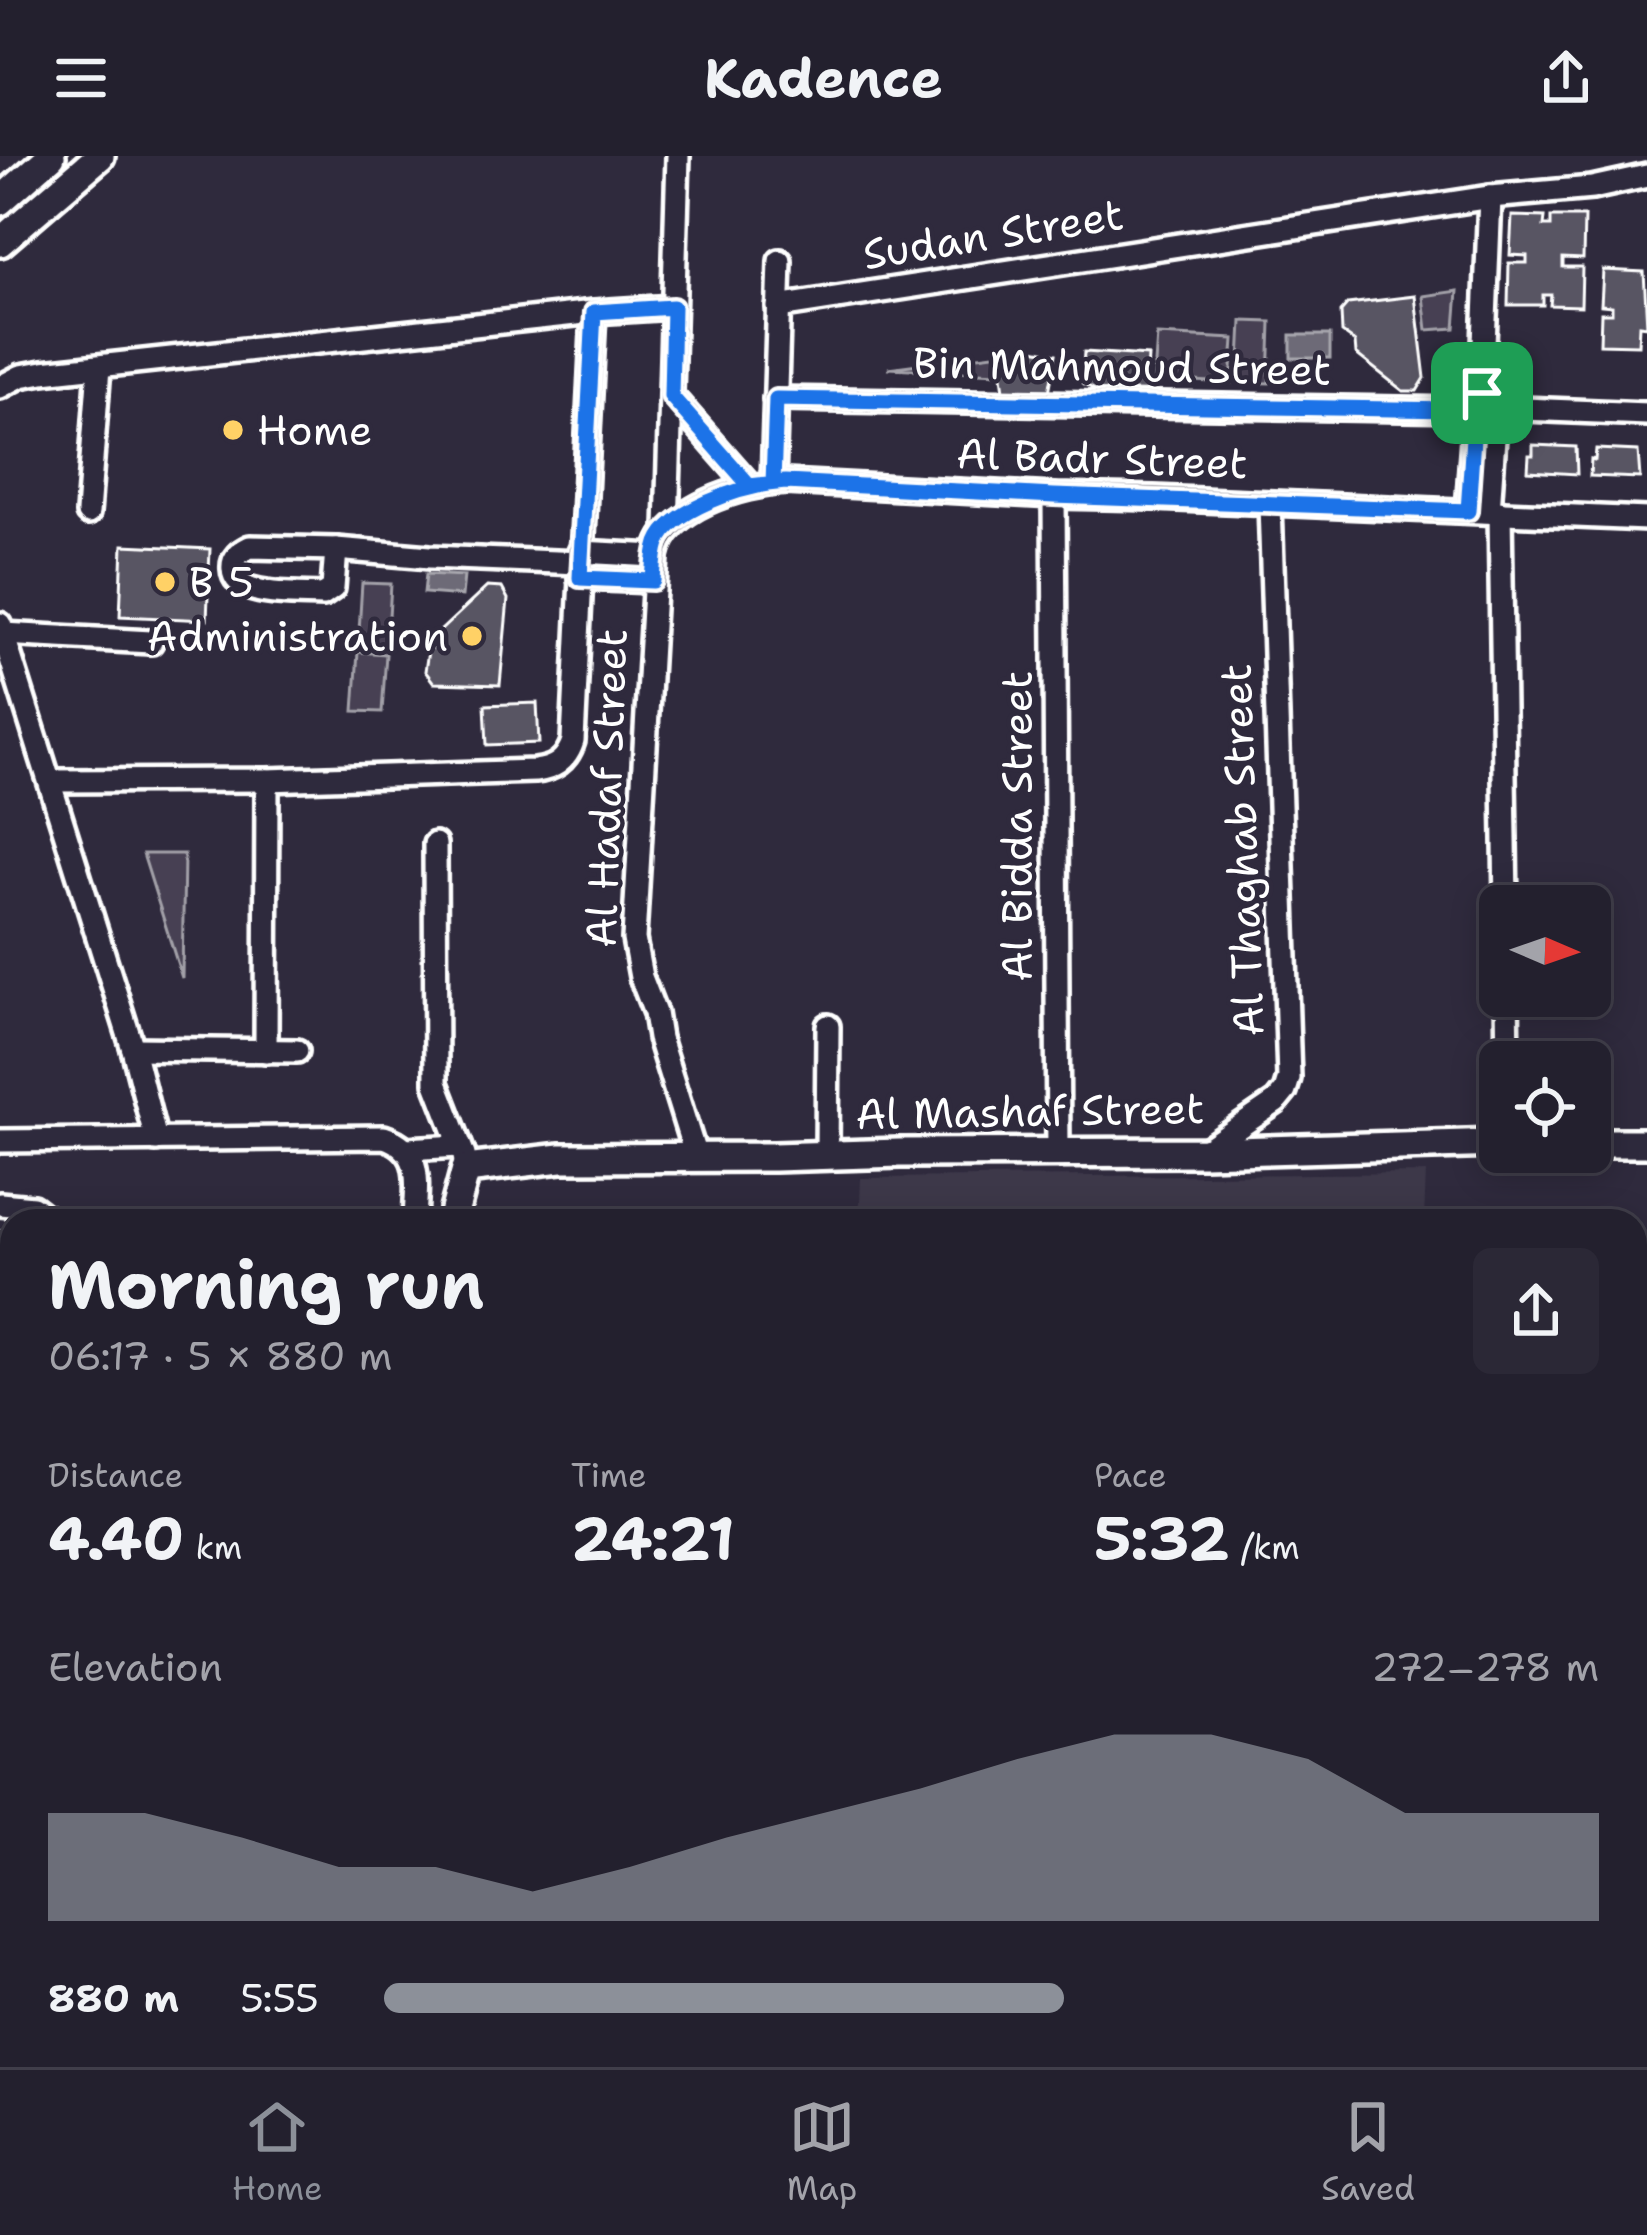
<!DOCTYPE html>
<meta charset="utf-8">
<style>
:root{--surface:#23202e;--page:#2b2836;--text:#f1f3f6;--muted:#a3a3aa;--line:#403e4a;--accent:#8c9099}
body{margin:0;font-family:"Shantell Sans",sans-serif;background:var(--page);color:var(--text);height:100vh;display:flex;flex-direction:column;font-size:45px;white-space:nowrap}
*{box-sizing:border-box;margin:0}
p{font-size:39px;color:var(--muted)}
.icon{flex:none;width:66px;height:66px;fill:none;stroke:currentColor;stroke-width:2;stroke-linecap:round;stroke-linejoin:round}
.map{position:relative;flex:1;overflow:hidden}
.sheet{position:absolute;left:0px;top:1053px;width:1647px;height:858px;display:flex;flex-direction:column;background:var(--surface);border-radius:36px 36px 0 0;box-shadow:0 6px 30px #0003,0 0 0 3px var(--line)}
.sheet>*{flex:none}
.needle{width:78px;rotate:92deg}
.tools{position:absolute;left:1479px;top:729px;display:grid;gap:24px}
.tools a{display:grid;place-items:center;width:132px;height:132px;border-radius:18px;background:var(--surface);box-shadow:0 6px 30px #0003,0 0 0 3px var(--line);font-size:60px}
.pin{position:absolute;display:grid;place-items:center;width:102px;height:102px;color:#fff;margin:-51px;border-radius:24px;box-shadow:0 6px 18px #0006}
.round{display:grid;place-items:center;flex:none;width:126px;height:126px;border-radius:18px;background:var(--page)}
.headline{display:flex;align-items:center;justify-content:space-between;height:204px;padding:0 48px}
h1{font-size:66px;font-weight:700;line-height:90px}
.metrics{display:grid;grid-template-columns:repeat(3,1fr);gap:18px;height:204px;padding:12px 48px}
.metrics div{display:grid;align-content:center}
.metrics b{font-size:60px;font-weight:700}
.metrics small{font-size:33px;font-weight:400}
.metrics p{font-size:33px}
.chart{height:336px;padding:24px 48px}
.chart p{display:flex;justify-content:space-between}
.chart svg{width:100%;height:216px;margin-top:12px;fill:var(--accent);opacity:.7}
ul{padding:0 48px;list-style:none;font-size:39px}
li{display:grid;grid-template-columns:192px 144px 1fr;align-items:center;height:90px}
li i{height:30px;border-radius:15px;background:var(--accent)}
header{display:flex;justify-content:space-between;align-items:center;height:156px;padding:0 48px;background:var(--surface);font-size:54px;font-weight:700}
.menu{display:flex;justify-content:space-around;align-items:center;height:168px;border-top:3px solid var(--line);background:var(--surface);font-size:33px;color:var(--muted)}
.menu a{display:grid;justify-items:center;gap:6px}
.menu .selected{color:var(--accent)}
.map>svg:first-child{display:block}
.built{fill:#3c3749}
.green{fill:#464152;stroke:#a2a0a8;stroke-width:3}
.water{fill:#6d6a77;stroke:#a7a6ad;stroke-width:3}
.building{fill:#595564;stroke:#fff;stroke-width:3}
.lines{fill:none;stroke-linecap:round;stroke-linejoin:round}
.minor-casing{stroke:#fff;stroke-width:30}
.tertiary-casing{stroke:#fff;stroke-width:36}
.minor{stroke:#2f2a3d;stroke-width:21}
.tertiary{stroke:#2f2a3d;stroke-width:27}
.route-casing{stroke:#fff;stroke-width:24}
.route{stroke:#1a73e8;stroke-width:15}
.poi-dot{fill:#ffd166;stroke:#2f2a3d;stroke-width:4.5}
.labels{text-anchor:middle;stroke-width:9;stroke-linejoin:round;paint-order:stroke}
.street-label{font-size:42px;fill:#fff;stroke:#2f2a3d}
.poi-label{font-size:42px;fill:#fff;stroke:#2f2a3d;text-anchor:start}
</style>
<header><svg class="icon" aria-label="menu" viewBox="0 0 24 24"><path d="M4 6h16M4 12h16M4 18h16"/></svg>Kadence<svg class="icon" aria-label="share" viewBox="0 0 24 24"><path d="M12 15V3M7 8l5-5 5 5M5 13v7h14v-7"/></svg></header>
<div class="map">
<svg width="1647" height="1911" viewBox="0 0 1647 1911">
<rect width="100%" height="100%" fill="#2f2a3d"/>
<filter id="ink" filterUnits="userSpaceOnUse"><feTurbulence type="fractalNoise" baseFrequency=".00833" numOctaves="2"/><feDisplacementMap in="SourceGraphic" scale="24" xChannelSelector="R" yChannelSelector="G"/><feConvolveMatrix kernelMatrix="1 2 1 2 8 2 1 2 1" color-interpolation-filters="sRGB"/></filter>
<g filter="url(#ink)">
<!-- built -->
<path class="built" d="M1426 1017 1424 1065H859L861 1022Z"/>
<!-- green -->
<g class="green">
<path d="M1458 135 1455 172 1427 174 1423 140Z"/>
<path d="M1242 165 1271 166 1269 227 1239 226Z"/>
<path d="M1157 179 1234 183 1231 227 1154 223Z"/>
<path d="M1008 196 999 217 888 212Z"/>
<path d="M362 427 391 428 387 493 358 491Z"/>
<path d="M358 496 386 498 382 556 354 555Z"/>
<path d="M143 698H184L182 822Z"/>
</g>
<!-- water -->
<g class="water">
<rect x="1291" y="179" width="39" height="23"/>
<path d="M426 418 464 420 462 440 424 437Z"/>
</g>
<!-- building -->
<g class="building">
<path d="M1512 60 1545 61 1544 70H1551V61H1584L1583 103 1563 102V111H1582L1581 150 1550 149 1551 139H1543V149H1508L1509 107H1527V100L1510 99Z"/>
<path d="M1603 114 1644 116 1647 170 1639 169 1638 189 1600 188 1601 157H1612V150L1601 149Z"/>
<path d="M1415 140 1425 222 1417 235H1403L1356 198 1355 186 1342 177 1341 156 1348 148Z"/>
<path d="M1034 193 1056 198 1049 236 1004 234 1000 206Z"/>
<path d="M1084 196 1148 200 1146 237 1097 235 1082 227Z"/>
<path d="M1533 289 1576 291 1577 318 1528 315 1529 299H1533Z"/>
<path d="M1596 293 1638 295 1640 322 1590 320 1591 303 1595 304Z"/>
<path d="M123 389 210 393 207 464 120 460Z"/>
<path d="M487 431 502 432 508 443 500 529 434 527 425 515 428 495 439 485 440 475Z"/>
<path d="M537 547 539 587 487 589 485 549Z"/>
<rect x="961" y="1061" width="135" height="4"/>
<path d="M12 1074V1150H0V1075Z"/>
<path d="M12 1165V1318L0 1277V1169Z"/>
<path d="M0 1399 12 1403V1489L0 1485Z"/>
<path d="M1647 1551V1669L1635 1671V1552Z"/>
<path d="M0 1560 12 1564V1651L0 1648Z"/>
<path d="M12 1695V1782L0 1785V1698Z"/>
</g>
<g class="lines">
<!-- minor casing -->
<g class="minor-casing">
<g id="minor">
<path d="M778 151 1490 41 1592 32 1647 20"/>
<path d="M0 231 21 220 43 216 594 156 673 151"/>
<path d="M1482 237 1490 41"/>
<circle cx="1484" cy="254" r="17"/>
<path d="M671 240 750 330"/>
<path d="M775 243 1467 254"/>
<path d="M1501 252 1647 258"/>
<path d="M773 327 780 105"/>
<path d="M1054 340 1058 998"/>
<path d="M1468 355 1474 267"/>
<path d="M1489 355 1495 266"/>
<path d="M1500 356 1506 750"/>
<path d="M88 357 99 211"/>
<path d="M667 373 678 0"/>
<path d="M250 391 336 393 333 432 323 439C301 437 234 443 233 413 232 401 240 396 250 391Z"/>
<path d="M336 393 430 401 580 407"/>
<path d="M580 396 656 400"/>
<path d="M580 422 653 425"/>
<path d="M0 468 133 893 156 984"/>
<path d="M3 478 151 486"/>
<path d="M51 625 267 624 535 615C555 613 567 604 573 585L594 156"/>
<path d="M435 688 436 927 464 999 466 1013"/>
<path d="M1507 840 1508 906"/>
<path d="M133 893 297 895"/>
<path d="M266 895 267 624"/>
<path d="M0 985 384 981C425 994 416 1029 415 1065"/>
<path d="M407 993 459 990"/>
<path d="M1204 995 1276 946 1285 935 1289 922 1270 348"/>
<path d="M827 999 828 870"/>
<path d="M696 1001 659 882 655 857 641 821 634 783 656 400C665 351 741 329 786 326L1054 340 1154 342 1647 363"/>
<path d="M0 1048 33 1051 51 1065"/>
<path d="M0 1513 12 1517"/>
<path d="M0 1532 12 1536"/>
<path d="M1635 1759 1647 1758"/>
<path d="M0 1808 12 1805"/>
<path d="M0 1850 12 1848"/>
<path d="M1457 1899 1458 1911"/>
<path d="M1633 1899 1642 1911"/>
<path d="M56 1911 71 1899"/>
</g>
</g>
<!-- tertiary casing -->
<g class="tertiary-casing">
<g id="tertiary">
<path d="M0 45 51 0"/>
<path d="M0 86 100 0"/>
<path d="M1590 987H1647"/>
<path d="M455 1065V1054L466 1013 561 1002 774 1001 900 997 1203 996 1500 987"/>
<path d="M1635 1779H1647"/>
<path d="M1635 1814 1647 1815"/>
<path d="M0 1872 12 1869"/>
<path d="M0 1898 12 1895"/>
<path d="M419 1899 421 1911"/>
<path d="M441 1911V1899"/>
</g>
</g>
<!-- minor -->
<use href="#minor" class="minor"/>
<!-- tertiary -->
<use href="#tertiary" class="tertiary"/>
</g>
</g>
<g class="lines" filter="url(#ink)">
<!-- route casing -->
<g class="route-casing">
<path id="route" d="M1482 237 1470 244 1468 254H1454L776 243 773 327C740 332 671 353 658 387 654 399 654 413 653 425L580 422 594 156 673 151 671 240 750 330 785 326 1054 340 1468 355 1474 267 1490 269 1500 258C1502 245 1495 237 1482 237"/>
</g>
<!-- route -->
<use href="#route" class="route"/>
</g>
<!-- markers -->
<g class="poi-dot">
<circle cx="233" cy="274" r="12"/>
<circle cx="165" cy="426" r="12"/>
<circle cx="472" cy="480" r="12"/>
</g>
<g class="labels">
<!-- street labels -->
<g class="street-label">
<text transform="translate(993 78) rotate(-9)" y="15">Sudan Street</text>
<text transform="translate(1122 210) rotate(1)" y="15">Bin Mahmoud Street</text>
<text transform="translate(1102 302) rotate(2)" y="15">Al Badr Street</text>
<text transform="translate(606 632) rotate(-88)" y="15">Al Hadaf Street</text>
<text transform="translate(1017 670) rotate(-90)" y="15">Al Bidda Street</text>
<text transform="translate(1242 694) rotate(-92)" y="15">Al Thaghab Street</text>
<text transform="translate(1030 955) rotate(-1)" y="15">Al Mashaf Street</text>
</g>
<!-- poi labels -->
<g class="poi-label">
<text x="257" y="289">Home</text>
<text x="189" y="441">B 5</text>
<text x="448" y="495" text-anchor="end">Administration</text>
</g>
</g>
</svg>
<div class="tools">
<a><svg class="needle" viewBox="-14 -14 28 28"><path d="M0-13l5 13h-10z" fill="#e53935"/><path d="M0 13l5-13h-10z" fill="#a3a3aa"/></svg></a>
<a><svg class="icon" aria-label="locate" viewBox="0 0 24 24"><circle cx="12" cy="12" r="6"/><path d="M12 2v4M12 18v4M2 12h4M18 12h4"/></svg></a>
</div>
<div class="pin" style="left:1482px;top:237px;background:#1e9e55"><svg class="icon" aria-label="arrive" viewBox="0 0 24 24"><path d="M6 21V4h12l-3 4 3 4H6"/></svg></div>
<section class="sheet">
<div class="headline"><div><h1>Morning run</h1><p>06:17 · 5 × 880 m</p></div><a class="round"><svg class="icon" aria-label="share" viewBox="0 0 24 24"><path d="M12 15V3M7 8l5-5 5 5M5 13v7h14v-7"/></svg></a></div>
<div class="metrics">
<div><p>Distance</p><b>4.40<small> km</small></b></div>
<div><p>Time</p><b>24:21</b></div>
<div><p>Pace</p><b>5:32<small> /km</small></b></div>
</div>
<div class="chart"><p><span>Elevation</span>272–278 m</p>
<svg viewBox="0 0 160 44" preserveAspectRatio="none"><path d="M0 44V22L10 22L20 27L30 33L40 33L50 38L60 33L70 27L80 22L90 17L100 11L110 6L120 6L130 11L140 22L150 22L160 22V44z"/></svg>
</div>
<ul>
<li><b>880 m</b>5:55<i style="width:56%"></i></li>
</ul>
</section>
</div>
<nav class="menu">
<a class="selected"><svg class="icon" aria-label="home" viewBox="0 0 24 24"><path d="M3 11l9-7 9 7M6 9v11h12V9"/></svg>Home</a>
<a><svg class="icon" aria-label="map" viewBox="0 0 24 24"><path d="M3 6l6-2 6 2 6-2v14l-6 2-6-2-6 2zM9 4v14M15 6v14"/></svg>Map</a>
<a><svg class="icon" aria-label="saved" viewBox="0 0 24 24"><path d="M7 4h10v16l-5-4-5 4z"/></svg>Saved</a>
</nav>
